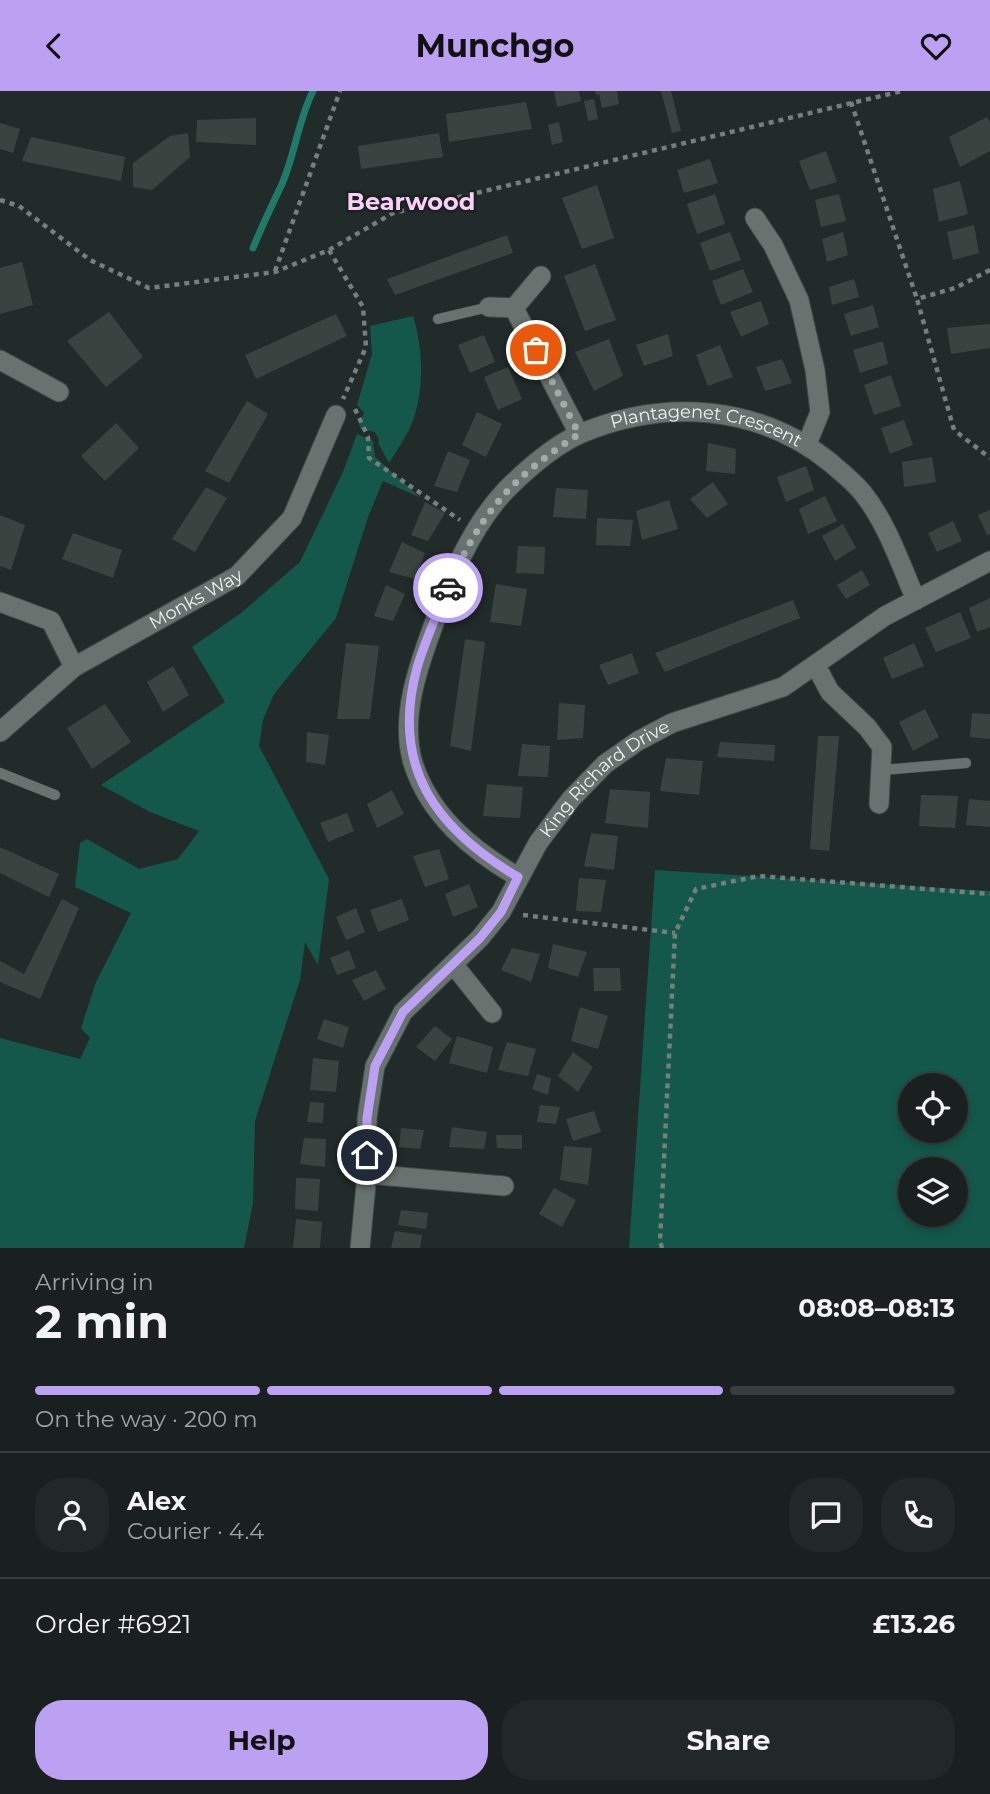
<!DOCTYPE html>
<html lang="en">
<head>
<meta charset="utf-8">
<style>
  :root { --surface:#19201f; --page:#222828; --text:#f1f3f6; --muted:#9fa3a4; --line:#373e3d; --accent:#bca0f2 }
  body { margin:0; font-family:Montserrat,sans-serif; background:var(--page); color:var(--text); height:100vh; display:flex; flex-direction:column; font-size:26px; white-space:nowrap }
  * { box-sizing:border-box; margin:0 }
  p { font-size:23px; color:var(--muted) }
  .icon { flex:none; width:38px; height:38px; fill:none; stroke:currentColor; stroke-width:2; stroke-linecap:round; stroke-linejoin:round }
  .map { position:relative; height:1157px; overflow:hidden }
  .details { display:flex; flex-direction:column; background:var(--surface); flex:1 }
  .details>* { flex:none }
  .fabs { position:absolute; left:898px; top:982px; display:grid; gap:14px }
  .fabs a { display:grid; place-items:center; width:70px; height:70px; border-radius:50%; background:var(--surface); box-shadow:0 4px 10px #0003,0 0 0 2px var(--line); font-size:35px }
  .pin { position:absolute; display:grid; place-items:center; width:60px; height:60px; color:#fff; margin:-30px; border:4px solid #fff; border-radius:50%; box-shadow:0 2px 7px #0007 }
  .courier { position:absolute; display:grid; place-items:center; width:70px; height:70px; margin:-35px; border:5px solid #bca0f2; border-radius:50%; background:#fff; color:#222; box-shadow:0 2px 9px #0007 }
  .headline em { font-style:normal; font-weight:700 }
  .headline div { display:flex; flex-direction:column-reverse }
  .headline { display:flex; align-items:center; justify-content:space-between; height:119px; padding:0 35px }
  h1 { font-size:46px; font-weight:700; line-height:52px }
  .bar { display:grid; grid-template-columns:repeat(4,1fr); gap:10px 7px; align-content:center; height:84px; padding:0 35px }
  .bar i { height:9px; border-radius:5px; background:var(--line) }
  .bar .current { background:var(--accent) }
  .bar p { grid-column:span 4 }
  .line { display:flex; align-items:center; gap:18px; padding:0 35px; border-top:2px solid var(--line) }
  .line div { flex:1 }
  .round { display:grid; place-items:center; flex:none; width:74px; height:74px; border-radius:28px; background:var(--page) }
  .action { display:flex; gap:14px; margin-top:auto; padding:14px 35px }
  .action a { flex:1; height:80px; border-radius:28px; background:var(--accent); color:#111; font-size:28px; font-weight:700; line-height:80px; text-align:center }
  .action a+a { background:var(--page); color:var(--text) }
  header { display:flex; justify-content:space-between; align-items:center; height:91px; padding:0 35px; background:var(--accent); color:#111; font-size:32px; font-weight:700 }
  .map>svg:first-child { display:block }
  .green { fill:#13584b; fill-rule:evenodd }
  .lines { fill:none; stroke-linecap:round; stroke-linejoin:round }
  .stream { stroke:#207a69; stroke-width:7 }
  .building { fill:#394441 }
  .service-casing { stroke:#404946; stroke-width:11 }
  .minor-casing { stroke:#404946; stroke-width:21 }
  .path { stroke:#767f7d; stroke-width:4.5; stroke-dasharray:5 5; stroke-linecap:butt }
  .service { stroke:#687370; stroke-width:10 }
  .minor { stroke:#687370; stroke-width:19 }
  .done { stroke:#a4acaa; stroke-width:7; stroke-dasharray:0 12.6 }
  .route { stroke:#bca0f2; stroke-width:9 }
  .labels { text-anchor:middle; stroke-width:5; stroke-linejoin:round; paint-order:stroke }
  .street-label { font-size:18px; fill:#eaf1ef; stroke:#18221f }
  .district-label { font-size:24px; font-weight:bold; fill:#fdcefc; stroke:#18221f }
</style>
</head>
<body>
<header><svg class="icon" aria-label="back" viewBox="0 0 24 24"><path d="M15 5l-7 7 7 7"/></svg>Munchgo<svg class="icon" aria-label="heart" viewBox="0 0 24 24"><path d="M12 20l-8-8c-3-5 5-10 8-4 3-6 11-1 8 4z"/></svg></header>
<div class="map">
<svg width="990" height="1157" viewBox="0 0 990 1157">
  <rect width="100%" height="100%" fill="#212b29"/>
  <!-- green -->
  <g class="green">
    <path d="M413,225C424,260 425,306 409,339C403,350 396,361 389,372L378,352L379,349L375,341L361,338L359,334L364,322L357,314L372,263L370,235Z"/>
    <path d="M357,343L373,350L375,366L421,407L383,390L368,426L336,527L274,603L263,629L259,655L329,788L318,874L305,851L300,889L255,1030L253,1112L244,1157H0V947L80,968L90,947L81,937L96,891L131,822L75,796L80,752L87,748L139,778L178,768L199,740L150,721L101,694L225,611L192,556L241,522L300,471L343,381Z"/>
    <path d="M655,779L990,800V1157H629ZM910,994H956V1040H910ZM910,1078H956V1124H910Z"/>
  </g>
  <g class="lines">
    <!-- stream -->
    <path class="stream" d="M253,157C262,135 272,114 282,93C295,63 298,30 313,0"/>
  </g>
  <!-- building -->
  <g class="building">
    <path d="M554,0H579L581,10L557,16Z"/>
    <path d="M595,0H617L619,13L602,17L599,3L596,4Z"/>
    <path d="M661,0H671L681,40L672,42Z"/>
    <path d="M594,8L598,28L588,30L584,10Z"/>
    <path d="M526,11L532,38L449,51L446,23Z"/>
    <path d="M987,26L990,32V60L960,76L949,46Z"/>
    <path d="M256,27V54L196,51L197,29Z"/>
    <path d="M559,31L563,51L552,54L548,34Z"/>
    <path d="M0,32L20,38L13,62L0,58Z"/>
    <path d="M188,42L190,66L152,99L133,96V72L170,45Z"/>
    <path d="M439,42L443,66L361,78L358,55Z"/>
    <path d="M31,46L125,66L121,90L22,70Z"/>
    <path d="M826,60L837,91L810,99L799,70Z"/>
    <path d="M710,68L718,92L684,102L677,79Z"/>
    <path d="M960,90L968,123L939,131L933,98Z"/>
    <path d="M597,94L614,147L582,158L562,107Z"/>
    <path d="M715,103L725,133L697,143L687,113Z"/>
    <path d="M839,103L846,130L821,136L815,109Z"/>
    <path d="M974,134L979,162L953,169L947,141Z"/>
    <path d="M730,141L741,169L710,180L700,152Z"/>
    <path d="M843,141L848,164L827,171L822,148Z"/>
    <path d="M507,144L513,162L395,204L387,188Z"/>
    <path d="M22,171L33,214L0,223V177Z"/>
    <path d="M595,173L616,229L585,240L564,185Z"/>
    <path d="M743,178L753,201L721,214L712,190Z"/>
    <path d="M854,188L859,206L832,214L829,196Z"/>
    <path d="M761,210L769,233L741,246L730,221Z"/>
    <path d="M873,214L879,236L851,245L844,223Z"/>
    <path d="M109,221L143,266L106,296L67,250Z"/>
    <path d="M336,223L347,245L256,288L245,264Z"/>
    <path d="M990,233V257L951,263L947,237Z"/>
    <path d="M668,243L673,265L644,275L636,254Z"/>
    <path d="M484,244L495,271L470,282L458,254Z"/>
    <path d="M609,248L623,285L594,300L575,261Z"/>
    <path d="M883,250L888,273L860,282L853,259Z"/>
    <path d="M720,254L733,286L708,295L696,264Z"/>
    <path d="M782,268L792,292L765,300L756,276Z"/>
    <path d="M508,276L522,308L498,319L484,286Z"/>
    <path d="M891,284L901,315L874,324L864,294Z"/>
    <path d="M247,310L268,323L229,392L205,380Z"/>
    <path d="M477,321L502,333L486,366L462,354Z"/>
    <path d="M904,329L913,354L890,363L881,337Z"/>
    <path d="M116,332L139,357L105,390L81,365Z"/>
    <path d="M708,352L736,358L735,383L706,380Z"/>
    <path d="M448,360L470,369L457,401L434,395Z"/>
    <path d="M932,366L936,391L904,396L902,371Z"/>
    <path d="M806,375L814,399L786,411L777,386Z"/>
    <path d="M713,391L728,413L707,427L690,408Z"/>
    <path d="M206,396L227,407L195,461L172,448Z"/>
    <path d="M556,397L588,399L586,428L553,426Z"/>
    <path d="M825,405L837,430L808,443L799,418Z"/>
    <path d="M669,409L678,438L642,449L636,420Z"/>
    <path d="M425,411L445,422L428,450L411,444Z"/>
    <path d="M990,419V443L987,444L978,424Z"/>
    <path d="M0,424L25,434L11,479L0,475Z"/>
    <path d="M597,427L633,429L630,455L596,454Z"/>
    <path d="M953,430L962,450L937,461L928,442Z"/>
    <path d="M843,433L856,457L835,470L822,445Z"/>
    <path d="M73,442L122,459L113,487L62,468Z"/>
    <path d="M402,451L425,462L415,488L389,481Z"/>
    <path d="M518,455L545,456L544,483L516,482Z"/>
    <path d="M862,479L870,494L846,508L837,494Z"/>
    <path d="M496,493L527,498L521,535L490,531Z"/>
    <path d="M386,494L405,503L393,530L374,525Z"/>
    <path d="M990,507V536L977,541L969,517Z"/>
    <path d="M793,509L800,527L665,581L655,562Z"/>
    <path d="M960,521L971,547L936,561L925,537Z"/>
    <path d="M465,548L485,551L471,660L450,655Z"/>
    <path d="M346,552L379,555L370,628H337Z"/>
    <path d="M914,552L924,575L892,588L883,567Z"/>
    <path d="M632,562L639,582L608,594L599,574Z"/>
    <path d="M173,575L189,604L163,621L147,591Z"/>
    <path d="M559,612L585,614L583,647L557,649Z"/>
    <path d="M105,613L131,651L92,678L67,637Z"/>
    <path d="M925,618L939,646L913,660L899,631Z"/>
    <path d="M972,622L990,623V648L970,646Z"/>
    <path d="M307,641L329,644L325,674L306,671Z"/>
    <path d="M818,645H839L829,760L810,758Z"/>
    <path d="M720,651L775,654L774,670L717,666Z"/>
    <path d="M522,653L550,655L548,686L518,685Z"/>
    <path d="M666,667L703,670L699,704L660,700Z"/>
    <path d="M487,693L523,696L520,727L483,725Z"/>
    <path d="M610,698L650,701L648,737L605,732Z"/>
    <path d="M392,699L404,723L377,737L367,713Z"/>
    <path d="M921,704L958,705L955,737L919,735Z"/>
    <path d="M969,708L990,710V736L966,734Z"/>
    <path d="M347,722L354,740L328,751L320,732Z"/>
    <path d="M591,742L618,745L614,779L584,775Z"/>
    <path d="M0,756L59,783L49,806L0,782Z"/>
    <path d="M439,758L449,788L425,796L413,765Z"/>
    <path d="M579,787L606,789L601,821L576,820Z"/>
    <path d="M469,793L478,816L453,826L445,803Z"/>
    <path d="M62,808L79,817L40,908L0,891V870L24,883Z"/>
    <path d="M402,808L409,829L378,841L370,819Z"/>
    <path d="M356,817L365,841L346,849L336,826Z"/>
    <path d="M553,853L587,861L578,886L548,877Z"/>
    <path d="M512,857L540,863L531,891L501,879Z"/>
    <path d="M349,859L356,877L337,884L330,867Z"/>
    <path d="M593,877H620L621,900H594Z"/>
    <path d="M376,879L386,898L364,910L352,889Z"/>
    <path d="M580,916L608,925L598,958L571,950Z"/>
    <path d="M324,928L349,936L343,957L317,948Z"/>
    <path d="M435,935L452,948L435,970L416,956Z"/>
    <path d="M457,945L493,956L487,982L449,972Z"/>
    <path d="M507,951L536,958L528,985L498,979Z"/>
    <path d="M573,961L593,976L578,1001L558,985Z"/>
    <path d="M313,967L339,970L336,1001L310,999Z"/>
    <path d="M537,983L551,987L548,1004L532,998Z"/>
    <path d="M310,1011L324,1012L323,1032L307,1031Z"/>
    <path d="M540,1014L560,1016L556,1033L537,1031Z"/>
    <path d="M594,1020L601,1041L573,1050L566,1028Z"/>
    <path d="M452,1036L487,1041L484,1058L449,1056Z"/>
    <path d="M401,1037L424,1039L420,1058L399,1056Z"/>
    <path d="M496,1044H522V1058L497,1057Z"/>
    <path d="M304,1047L326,1048L325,1076L300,1073Z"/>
    <path d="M564,1055L592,1057L588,1094L560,1089Z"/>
    <path d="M296,1087L320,1088L318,1120L295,1118Z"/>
    <path d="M554,1097L576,1109L562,1136L539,1123Z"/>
    <path d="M401,1119L428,1122L426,1138L398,1134Z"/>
    <path d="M296,1128L322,1131L320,1157H293Z"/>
    <path d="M395,1140L422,1144L420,1157H391Z"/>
  </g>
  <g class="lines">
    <!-- service casing -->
    <g class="service-casing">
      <g id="service">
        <path d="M438,228L489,216"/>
        <path d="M882,679L966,672"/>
        <path d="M0,682L55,704"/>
      </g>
    </g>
    <!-- minor casing -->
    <g class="minor-casing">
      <g id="minor">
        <path d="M755,127L773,154L799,209L815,279L820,321L807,353"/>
        <path d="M541,185L514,217L579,343"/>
        <path d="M489,216L514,217"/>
        <path d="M0,269L59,301"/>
        <path d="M0,511L51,530L74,576"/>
        <path d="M816,575L830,601L867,636L882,656L879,713"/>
        <path id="s1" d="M0,641L74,576L237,485L292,427L336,324"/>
        <path id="s2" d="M518,786C472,759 430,725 413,672C400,628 417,579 432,538C449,490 470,437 506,399C527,378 554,354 582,342C666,307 759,314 831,372C841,381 853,390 862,401C887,432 900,472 916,509"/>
        <path d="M453,873L492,922"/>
        <path d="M367,1083L504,1095"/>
        <path id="s3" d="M360,1157L367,1083V1027L375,975L403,921L480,847L501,821L538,752L571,708L605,673L638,650L672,632L783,596L885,525L990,470"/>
      </g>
    </g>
    <!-- path -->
    <g class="path">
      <path d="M851,11L917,208"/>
      <path d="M0,109L19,115L90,169L149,197L275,181L329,159L393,122L902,0"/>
      <path d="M329,159L363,216L366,256L343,308"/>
      <path d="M990,179L955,197L917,208L954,339L990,367"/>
      <path d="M275,180L340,0"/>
      <path d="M355,318L368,346L369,367L460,429"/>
      <path d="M523,824L675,842"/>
      <path d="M662,1157L660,1150L675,842L696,798L759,785L990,803"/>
    </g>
    <!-- service -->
    <use href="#service" class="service"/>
    <!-- minor -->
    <use href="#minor" class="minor"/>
  </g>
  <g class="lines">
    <!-- done -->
    <path class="done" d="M448,497C481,421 510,388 579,343L536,259"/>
    <!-- route -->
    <path class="route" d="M367,1064V1027L375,975L403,921L480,847L501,821L518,786C436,738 390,676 417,577C425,550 437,523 448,497"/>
  </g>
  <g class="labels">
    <!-- street labels -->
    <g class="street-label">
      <text dy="6" stroke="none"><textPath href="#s2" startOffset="679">Plantagenet Crescent</textPath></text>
      <text dy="6" stroke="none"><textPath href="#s1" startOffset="238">Monks Way</textPath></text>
      <text dy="6" stroke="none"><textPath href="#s3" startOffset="556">King Richard Drive</textPath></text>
    </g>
    <!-- district labels -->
    <g class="district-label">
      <text x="411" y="119">Bearwood</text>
    </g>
  </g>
</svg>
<div class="fabs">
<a><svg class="icon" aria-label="locate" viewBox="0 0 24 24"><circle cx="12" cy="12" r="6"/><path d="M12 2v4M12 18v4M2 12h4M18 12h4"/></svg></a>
<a><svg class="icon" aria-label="layers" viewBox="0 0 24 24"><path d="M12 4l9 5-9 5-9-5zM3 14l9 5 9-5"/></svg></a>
</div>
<div class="pin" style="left:536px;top:259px;background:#ea580c"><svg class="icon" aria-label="bag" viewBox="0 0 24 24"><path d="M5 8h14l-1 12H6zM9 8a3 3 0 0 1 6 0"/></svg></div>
<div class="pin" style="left:367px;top:1064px;background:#1f2937"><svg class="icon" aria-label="home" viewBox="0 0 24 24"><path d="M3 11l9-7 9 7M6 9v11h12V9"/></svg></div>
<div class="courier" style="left:448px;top:497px"><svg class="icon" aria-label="car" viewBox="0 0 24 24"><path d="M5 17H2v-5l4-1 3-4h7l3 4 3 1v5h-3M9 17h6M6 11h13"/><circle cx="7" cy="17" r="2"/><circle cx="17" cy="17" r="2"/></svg></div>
</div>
<section class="details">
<div class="headline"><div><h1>2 min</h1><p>Arriving in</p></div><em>08:08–08:13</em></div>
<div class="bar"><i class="current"></i><i class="current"></i><i class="current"></i><i></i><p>On the way · 200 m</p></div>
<div class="line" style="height:126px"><a class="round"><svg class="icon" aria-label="person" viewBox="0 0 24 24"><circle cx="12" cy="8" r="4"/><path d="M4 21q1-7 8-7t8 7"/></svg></a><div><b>Alex</b><p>Courier · 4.4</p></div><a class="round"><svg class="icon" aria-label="chat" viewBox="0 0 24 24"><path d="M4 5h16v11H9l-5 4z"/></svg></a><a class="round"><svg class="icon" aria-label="phone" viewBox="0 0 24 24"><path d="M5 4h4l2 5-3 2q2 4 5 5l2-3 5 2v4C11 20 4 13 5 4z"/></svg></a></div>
<div class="line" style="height:91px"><div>Order #6921</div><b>£13.26</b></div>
<div class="action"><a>Help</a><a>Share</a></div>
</section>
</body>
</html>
